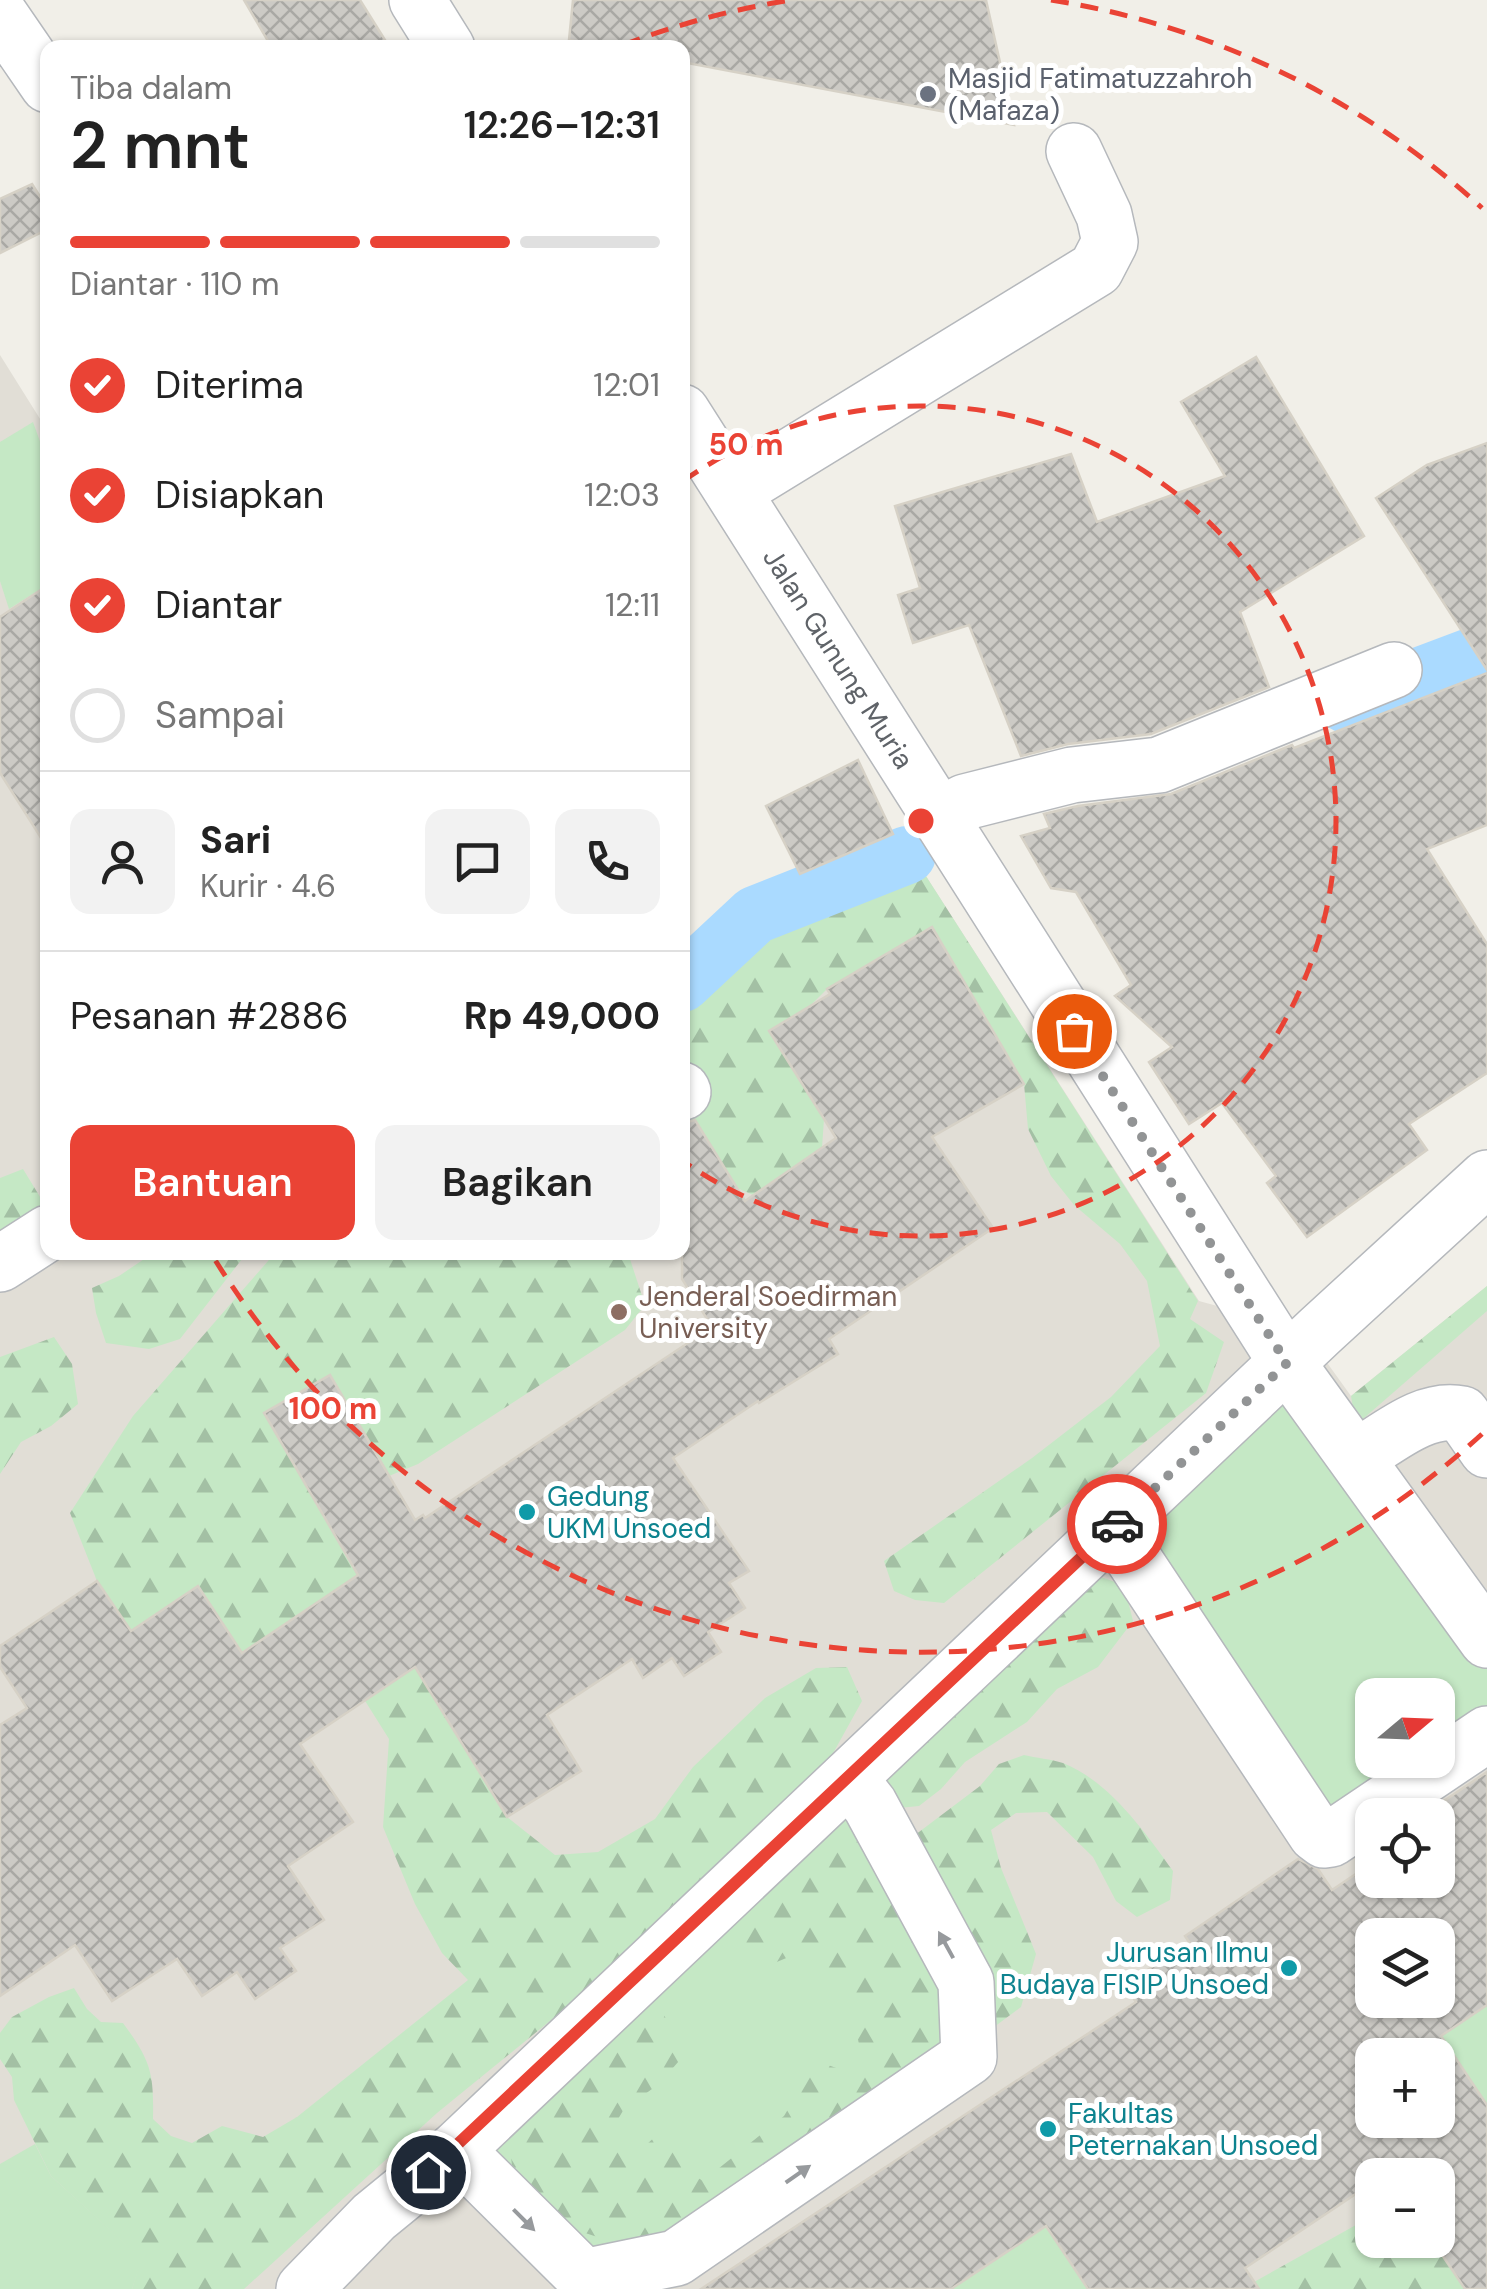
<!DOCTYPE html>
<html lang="id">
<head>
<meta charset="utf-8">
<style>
  :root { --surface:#fff; --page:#f2f2f2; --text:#222; --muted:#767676; --line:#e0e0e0; --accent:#ea4335 }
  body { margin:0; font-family:"DM Sans",sans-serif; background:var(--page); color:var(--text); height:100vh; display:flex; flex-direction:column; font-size:38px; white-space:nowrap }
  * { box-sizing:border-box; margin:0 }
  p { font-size:32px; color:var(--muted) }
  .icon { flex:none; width:55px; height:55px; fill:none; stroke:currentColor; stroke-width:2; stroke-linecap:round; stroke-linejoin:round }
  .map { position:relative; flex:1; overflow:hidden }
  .panel { position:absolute; left:40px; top:40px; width:650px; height:1220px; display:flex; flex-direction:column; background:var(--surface); border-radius:20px; box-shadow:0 2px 8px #0004 }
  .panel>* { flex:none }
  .needle { width:65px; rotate:71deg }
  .buttons { position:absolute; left:1355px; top:1678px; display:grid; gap:20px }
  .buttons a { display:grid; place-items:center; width:100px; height:100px; border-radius:20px; background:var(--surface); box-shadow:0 2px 8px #0004; font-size:50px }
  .pin { position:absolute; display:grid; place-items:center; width:85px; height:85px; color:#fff; margin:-42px; border:5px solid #fff; border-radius:50%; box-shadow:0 2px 10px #0007 }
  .courier { position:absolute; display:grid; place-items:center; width:100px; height:100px; margin:-50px; border:8px solid #ea4335; border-radius:50%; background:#fff; color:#222; box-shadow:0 2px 12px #0007 }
  .head em { font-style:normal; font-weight:600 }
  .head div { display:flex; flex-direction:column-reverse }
  .head { display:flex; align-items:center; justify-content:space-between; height:170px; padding:0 30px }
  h1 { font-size:65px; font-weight:600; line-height:75px }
  .bar { display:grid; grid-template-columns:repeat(4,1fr); gap:15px 10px; align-content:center; height:120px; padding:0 30px }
  .bar i { height:12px; border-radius:8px; background:var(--line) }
  .bar .current { background:var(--accent) }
  .bar p { grid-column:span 4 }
  .line { display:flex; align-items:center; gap:25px; padding:0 30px; border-top:2px solid var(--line) }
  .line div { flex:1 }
  .round { display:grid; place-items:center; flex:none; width:105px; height:105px; border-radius:20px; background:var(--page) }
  ol { padding:0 30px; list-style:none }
  li { display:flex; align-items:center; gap:30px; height:110px }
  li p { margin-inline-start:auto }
  li .icon { padding:10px; border-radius:50%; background:var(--accent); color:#fff; stroke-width:4 }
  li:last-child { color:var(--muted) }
  li i { width:55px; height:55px; border:5px solid var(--line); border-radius:50% }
  .cta { display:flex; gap:20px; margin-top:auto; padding:20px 30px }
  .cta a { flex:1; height:115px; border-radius:20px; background:var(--accent); color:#fff; font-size:40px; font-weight:600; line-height:115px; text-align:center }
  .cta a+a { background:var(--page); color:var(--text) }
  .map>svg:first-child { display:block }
  .education { fill:#e1ded6; fill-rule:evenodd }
  .grass { fill:#c5e8c5; fill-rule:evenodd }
  .forest { fill:url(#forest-firs) }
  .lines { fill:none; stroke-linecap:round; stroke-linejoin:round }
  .canal { stroke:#aadaff; stroke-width:58 }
  .building { fill:url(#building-cross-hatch); stroke:#d6d1c6; stroke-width:2.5; fill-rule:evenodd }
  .minor-casing { stroke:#b5b8bc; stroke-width:58 }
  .minor { stroke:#fff; stroke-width:55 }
  .oneway { fill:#979a9d }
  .done { stroke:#929495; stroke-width:10; stroke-dasharray:0 18 }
  .route { stroke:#ea4335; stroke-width:12 }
  .ring { fill:none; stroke:#ea4335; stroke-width:5; stroke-dasharray:18 12 }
  .worship-dot { fill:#6b7280; stroke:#fff; stroke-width:4 }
  .education-dot { fill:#8d6e63; stroke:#fff; stroke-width:4 }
  .culture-dot { fill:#0f9aa8; stroke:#fff; stroke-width:4 }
  .labels { text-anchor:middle; stroke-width:10; stroke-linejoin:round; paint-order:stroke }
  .worship-label { font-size:28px; fill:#5b616d; stroke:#fff; text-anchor:start }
  .street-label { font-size:28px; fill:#5f6368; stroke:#fff }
  .education-label { font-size:28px; fill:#785e54; stroke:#fff; text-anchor:start }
  .culture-label { font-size:28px; fill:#0d838f; stroke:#fff; text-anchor:start }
  .centre { fill:#ea4335; stroke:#fff; stroke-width:5 }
  .ring-label { font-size:30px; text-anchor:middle; font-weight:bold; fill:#ea4335; stroke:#fff; stroke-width:10; stroke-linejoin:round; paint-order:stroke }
</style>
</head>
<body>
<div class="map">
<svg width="1487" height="2289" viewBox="0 0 1487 2289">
  <defs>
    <pattern id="forest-firs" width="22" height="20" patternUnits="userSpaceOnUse" patternTransform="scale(2.5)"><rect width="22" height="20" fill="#c5e8c5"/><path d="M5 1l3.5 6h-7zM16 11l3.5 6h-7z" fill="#a3c0a4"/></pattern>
    <pattern id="building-cross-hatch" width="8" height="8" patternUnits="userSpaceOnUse" patternTransform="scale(2.5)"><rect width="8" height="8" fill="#cccac5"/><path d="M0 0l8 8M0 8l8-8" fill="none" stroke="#a9a8a4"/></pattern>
  </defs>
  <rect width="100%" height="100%" fill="#f1efe8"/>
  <!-- education -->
  <path class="education" d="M0,355L47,430L48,1252H682L683,1015L732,963L796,921L924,873L1199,1301L1279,1323L1315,1346L1351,1396L1487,1286V2289H0ZM1372,1695H1438V1760H1372ZM1372,1815H1438V1880H1372ZM1372,1935H1438V2000H1372ZM1372,2055H1438V2120H1372ZM1372,2175H1438V2240H1372Z"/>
  <!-- grass -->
  <g class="grass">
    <path d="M33,422L47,461V585L9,609L0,581V442Z"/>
    <path d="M1287,1363L1487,1651V1731L1327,1836L1113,1528ZM1372,1695H1438V1760H1372Z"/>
    <path d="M849,1778L966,1982L676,2258L584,2277L456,2150Z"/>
    <path d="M1487,2005V2106L1441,2036Z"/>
    <path d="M35,2144L51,2176L142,2259L132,2289H0V2164Z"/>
    <path d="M1046,2226L1088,2289H951Z"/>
  </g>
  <!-- forest -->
  <g class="forest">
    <path d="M924,873L1198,1301L1190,1319L1224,1342L1206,1393L944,1603L915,1600L894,1591L884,1561L1032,1458L1111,1397L1160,1346L1147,1281L1120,1244L1074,1205L1051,1176L1028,1129L1024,1084L932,927L827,989L809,1007L770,1031L824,1119L822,1148L753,1195L737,1188L683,1128V1015L732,963L796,921Z"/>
    <path d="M23,1169L45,1205L47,1215L0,1264V1178Z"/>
    <path d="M153,1253H242V1259L180,1339L149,1349L106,1343L96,1313L92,1288L119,1276Z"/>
    <path d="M275,1253H628L645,1305L625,1330L418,1464L389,1476L330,1375L264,1413L349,1561L507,1817L555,1855L598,1852L655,1819L693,1767L765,1698L816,1668L847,1667L862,1701L816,1784L577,1999L437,2113L244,2289H132L141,2259L51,2176L14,2100L12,2077L0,2059V2033L12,2017L49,1997L74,1988L87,2009L101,2022L123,2023C151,2061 154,2073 153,2119L171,2136L192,2143L222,2126L263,2137L297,2117L468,1980L442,1953L415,1904L383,1827L389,1739L308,1610L242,1653L197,1586L131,1631L97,1581L70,1513L133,1416Z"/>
    <path d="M1487,1286V1311L1356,1425L1351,1396Z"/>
    <path d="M54,1337L72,1364L78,1404L51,1426L21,1442L0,1474V1357Z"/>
    <path d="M1092,1574L1124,1585L1133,1621L1098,1667L1057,1689L1027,1722L965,1762L941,1789L919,1806L899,1808L885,1790L891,1764Z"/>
    <path d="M1024,1755C1036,1758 1051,1759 1063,1763C1110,1782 1144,1831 1173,1871L1170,1900L1137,1917L1116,1901L1093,1857L1047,1812L1016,1813L991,1830L1001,1868L1036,1954L1021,2007L990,2030L695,2220L619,2244L579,2231L541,2206L512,2166L509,2135L606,2043L641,2017L664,2015L685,2054L659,2084L624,2109L608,2136L635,2155L658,2134L679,2140L681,2167L703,2181L784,2116L817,2061L850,2073L861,2054L853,2015L813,1961L796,1954L767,1966L737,1948L729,1917L838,1822L857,1831L915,1835L980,1786L999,1764Z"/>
    <path d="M1372,2216V2240H1432L1465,2289H1259L1254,2282Z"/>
  </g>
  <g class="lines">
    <!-- canal -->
    <g class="canal">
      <path d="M1346,704L1487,651"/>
      <path d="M682,983L755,915L907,855"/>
    </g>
  </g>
  <!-- building -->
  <g class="building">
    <path d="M244,0H360L390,48H272Z"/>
    <path d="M573,0H986L1014,125L682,62V48H608L569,40Z"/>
    <path d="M32,184L48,209V229L0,253V199Z"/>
    <path d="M1256,357L1364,536L1240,612L1269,687L1151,734L1068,744L1021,756L969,625L913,643L898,595L920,588L895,506L1071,454L1097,522L1225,476L1181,402Z"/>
    <path d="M1487,443V670L1376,498L1427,465Z"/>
    <path d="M48,585V849L0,773V617Z"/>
    <path d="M1487,673V825L1427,849L1487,944V1073L1409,1124L1427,1150L1307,1237L1267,1183L1276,1176L1222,1103L1189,1124L1149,1062L1172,1047L1115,996L1131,985L1076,892L1051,888L1021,836L1050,828L1044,814L1078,806L1171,794L1292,745L1294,748Z"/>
    <path d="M858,760L893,834L800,874L766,806Z"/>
    <path d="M932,927L1024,1084L932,1137L993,1228L829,1339L838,1354L759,1403L758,1401L673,1458L749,1571L729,1583L745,1608L708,1632L721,1652L684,1676L672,1658L643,1678L632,1659L547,1715L581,1771L507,1817L415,1667L300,1744L353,1822L288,1866L324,1920L280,1948L296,1971L255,1999L237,1972L202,1996L177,1959L112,2001L75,1945L0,1996V1725L27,1708L0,1667V1646L97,1581L131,1631L198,1586L242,1653L358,1575L264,1413L330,1375L415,1520L423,1515L425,1518L712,1327L682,1279V1123L695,1120L745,1201L836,1138L769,1031L830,994L827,989Z"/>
    <path d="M1487,1772V2005L1441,2036L1487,2105V2289H1465L1432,2240H1438V2175L1387,2173L1372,2175V2183L1245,2268L1259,2289H1088L1046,2226L951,2289H701L1136,2002L1125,1985L1189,1942L1185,1936L1298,1859L1318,1869L1332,1890L1372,1863V1880H1438V1815H1423ZM1372,1935H1438V2000H1372ZM1372,2055H1438V2120H1372Z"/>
  </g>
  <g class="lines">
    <!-- minor casing -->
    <g class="minor-casing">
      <g id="minor">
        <path d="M417,0L447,48"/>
        <path d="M0,15L48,85"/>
        <path id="s1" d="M682,412L1287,1363L1487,1640"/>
        <path d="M734,491L1096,269L1110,242L1104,215L1074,151"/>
        <path d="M938,816L965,802L1072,775L1159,765L1394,670"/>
        <path d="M682,1090L683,1092"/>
        <path d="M0,1264L48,1233"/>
        <path d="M1357,1457C1389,1438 1424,1406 1462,1414L1487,1450"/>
        <path d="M1113,1528L1316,1834L1324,1840L1331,1839L1487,1734"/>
        <path d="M456,2150L584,2277L676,2258L969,2057L966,1982L870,1805L849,1778"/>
        <path d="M304,2289L374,2217L456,2150L1320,1331L1487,1178"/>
      </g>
    </g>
    <!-- minor -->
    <use href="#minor" class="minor"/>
  </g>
  <!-- one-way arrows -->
  <defs><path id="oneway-solid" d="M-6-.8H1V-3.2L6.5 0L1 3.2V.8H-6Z" transform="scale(2.5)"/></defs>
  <g class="oneway">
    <use href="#oneway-solid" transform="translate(946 1945) rotate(-119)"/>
    <use href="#oneway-solid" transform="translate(798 2174) rotate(-35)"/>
    <use href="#oneway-solid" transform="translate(524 2220) rotate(45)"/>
  </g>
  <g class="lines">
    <!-- done -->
    <path class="done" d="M1074,1031L1287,1363L1117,1524"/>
    <!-- route -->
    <path class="route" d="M428,2172L1117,1524"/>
  </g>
  <!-- distance rings -->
  <g class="ring">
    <path d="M683 481A415 415 0 1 1 683 1161"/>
    <path d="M1482 1434A831 831 0 0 1 212 1255M623 45A831 831 0 0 1 791 0M1051 0A831 831 0 0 1 1482 208"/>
  </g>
  <!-- markers -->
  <circle class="worship-dot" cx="928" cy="94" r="10"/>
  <circle class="education-dot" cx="619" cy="1312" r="10"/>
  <g class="culture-dot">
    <circle cx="527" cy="1512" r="10"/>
    <circle cx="1289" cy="1968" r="10"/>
    <circle cx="1048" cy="2129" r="10"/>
  </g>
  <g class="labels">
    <!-- worship labels -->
    <g class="worship-label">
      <text x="948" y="88">Masjid Fatimatuzzahroh<tspan x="948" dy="32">(Mafaza)</tspan></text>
    </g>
    <!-- street labels -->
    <g class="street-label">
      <text dy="10" stroke="none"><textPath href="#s1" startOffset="292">Jalan Gunung Muria</textPath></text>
    </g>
    <!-- education labels -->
    <g class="education-label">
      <text x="639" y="1306">Jenderal Soedirman<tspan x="639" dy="32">University</tspan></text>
    </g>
    <!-- culture labels -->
    <g class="culture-label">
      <text x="547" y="1506">Gedung<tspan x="547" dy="32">UKM Unsoed</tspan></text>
      <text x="1269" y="1962" text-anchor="end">Jurusan Ilmu<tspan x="1269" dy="32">Budaya FISIP Unsoed</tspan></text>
      <text x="1068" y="2123">Fakultas<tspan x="1068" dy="32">Peternakan Unsoed</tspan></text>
    </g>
  </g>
  <circle cx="921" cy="821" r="15" class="centre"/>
  <g class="ring-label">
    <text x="746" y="455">50 m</text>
    <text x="333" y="1419">100 m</text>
  </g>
</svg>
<div class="buttons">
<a><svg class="needle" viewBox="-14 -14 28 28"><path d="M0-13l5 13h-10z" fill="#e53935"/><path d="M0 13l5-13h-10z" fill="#767676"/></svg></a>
<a><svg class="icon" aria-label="locate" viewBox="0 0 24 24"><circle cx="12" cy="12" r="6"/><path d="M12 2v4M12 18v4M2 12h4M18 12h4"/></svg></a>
<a><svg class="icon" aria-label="layers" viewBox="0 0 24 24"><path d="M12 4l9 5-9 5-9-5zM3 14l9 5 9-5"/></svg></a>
<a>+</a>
<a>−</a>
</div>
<div class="pin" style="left:1074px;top:1031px;background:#ea580c"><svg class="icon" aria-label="bag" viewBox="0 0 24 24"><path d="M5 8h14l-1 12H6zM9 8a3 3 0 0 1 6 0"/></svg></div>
<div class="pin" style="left:428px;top:2172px;background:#1f2937"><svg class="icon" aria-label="home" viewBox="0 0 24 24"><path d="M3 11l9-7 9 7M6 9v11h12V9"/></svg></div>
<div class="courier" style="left:1117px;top:1524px"><svg class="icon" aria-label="car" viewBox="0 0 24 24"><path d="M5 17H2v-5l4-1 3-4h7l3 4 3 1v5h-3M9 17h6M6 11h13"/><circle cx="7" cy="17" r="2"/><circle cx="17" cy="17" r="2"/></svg></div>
<section class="panel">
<div class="head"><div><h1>2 mnt</h1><p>Tiba dalam</p></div><em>12:26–12:31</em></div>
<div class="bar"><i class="current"></i><i class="current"></i><i class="current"></i><i></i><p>Diantar · 110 m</p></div>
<ol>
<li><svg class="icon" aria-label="check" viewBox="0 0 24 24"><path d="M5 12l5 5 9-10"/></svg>Diterima<p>12:01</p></li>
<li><svg class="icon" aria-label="check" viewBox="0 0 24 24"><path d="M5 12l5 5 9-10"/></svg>Disiapkan<p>12:03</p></li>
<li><svg class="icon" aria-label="check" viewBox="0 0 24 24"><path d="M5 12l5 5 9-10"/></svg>Diantar<p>12:11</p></li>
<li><i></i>Sampai</li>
</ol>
<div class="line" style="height:180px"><a class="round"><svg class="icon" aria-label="person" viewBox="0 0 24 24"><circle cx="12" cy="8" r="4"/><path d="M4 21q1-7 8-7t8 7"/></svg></a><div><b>Sari</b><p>Kurir · 4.6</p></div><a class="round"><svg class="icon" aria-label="chat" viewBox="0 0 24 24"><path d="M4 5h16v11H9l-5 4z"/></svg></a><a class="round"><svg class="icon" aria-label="phone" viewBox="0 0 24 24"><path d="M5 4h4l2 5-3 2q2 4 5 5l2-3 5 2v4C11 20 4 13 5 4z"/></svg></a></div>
<div class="line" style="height:130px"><div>Pesanan #2886</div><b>Rp 49,000</b></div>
<div class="cta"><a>Bantuan</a><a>Bagikan</a></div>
</section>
</div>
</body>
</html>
